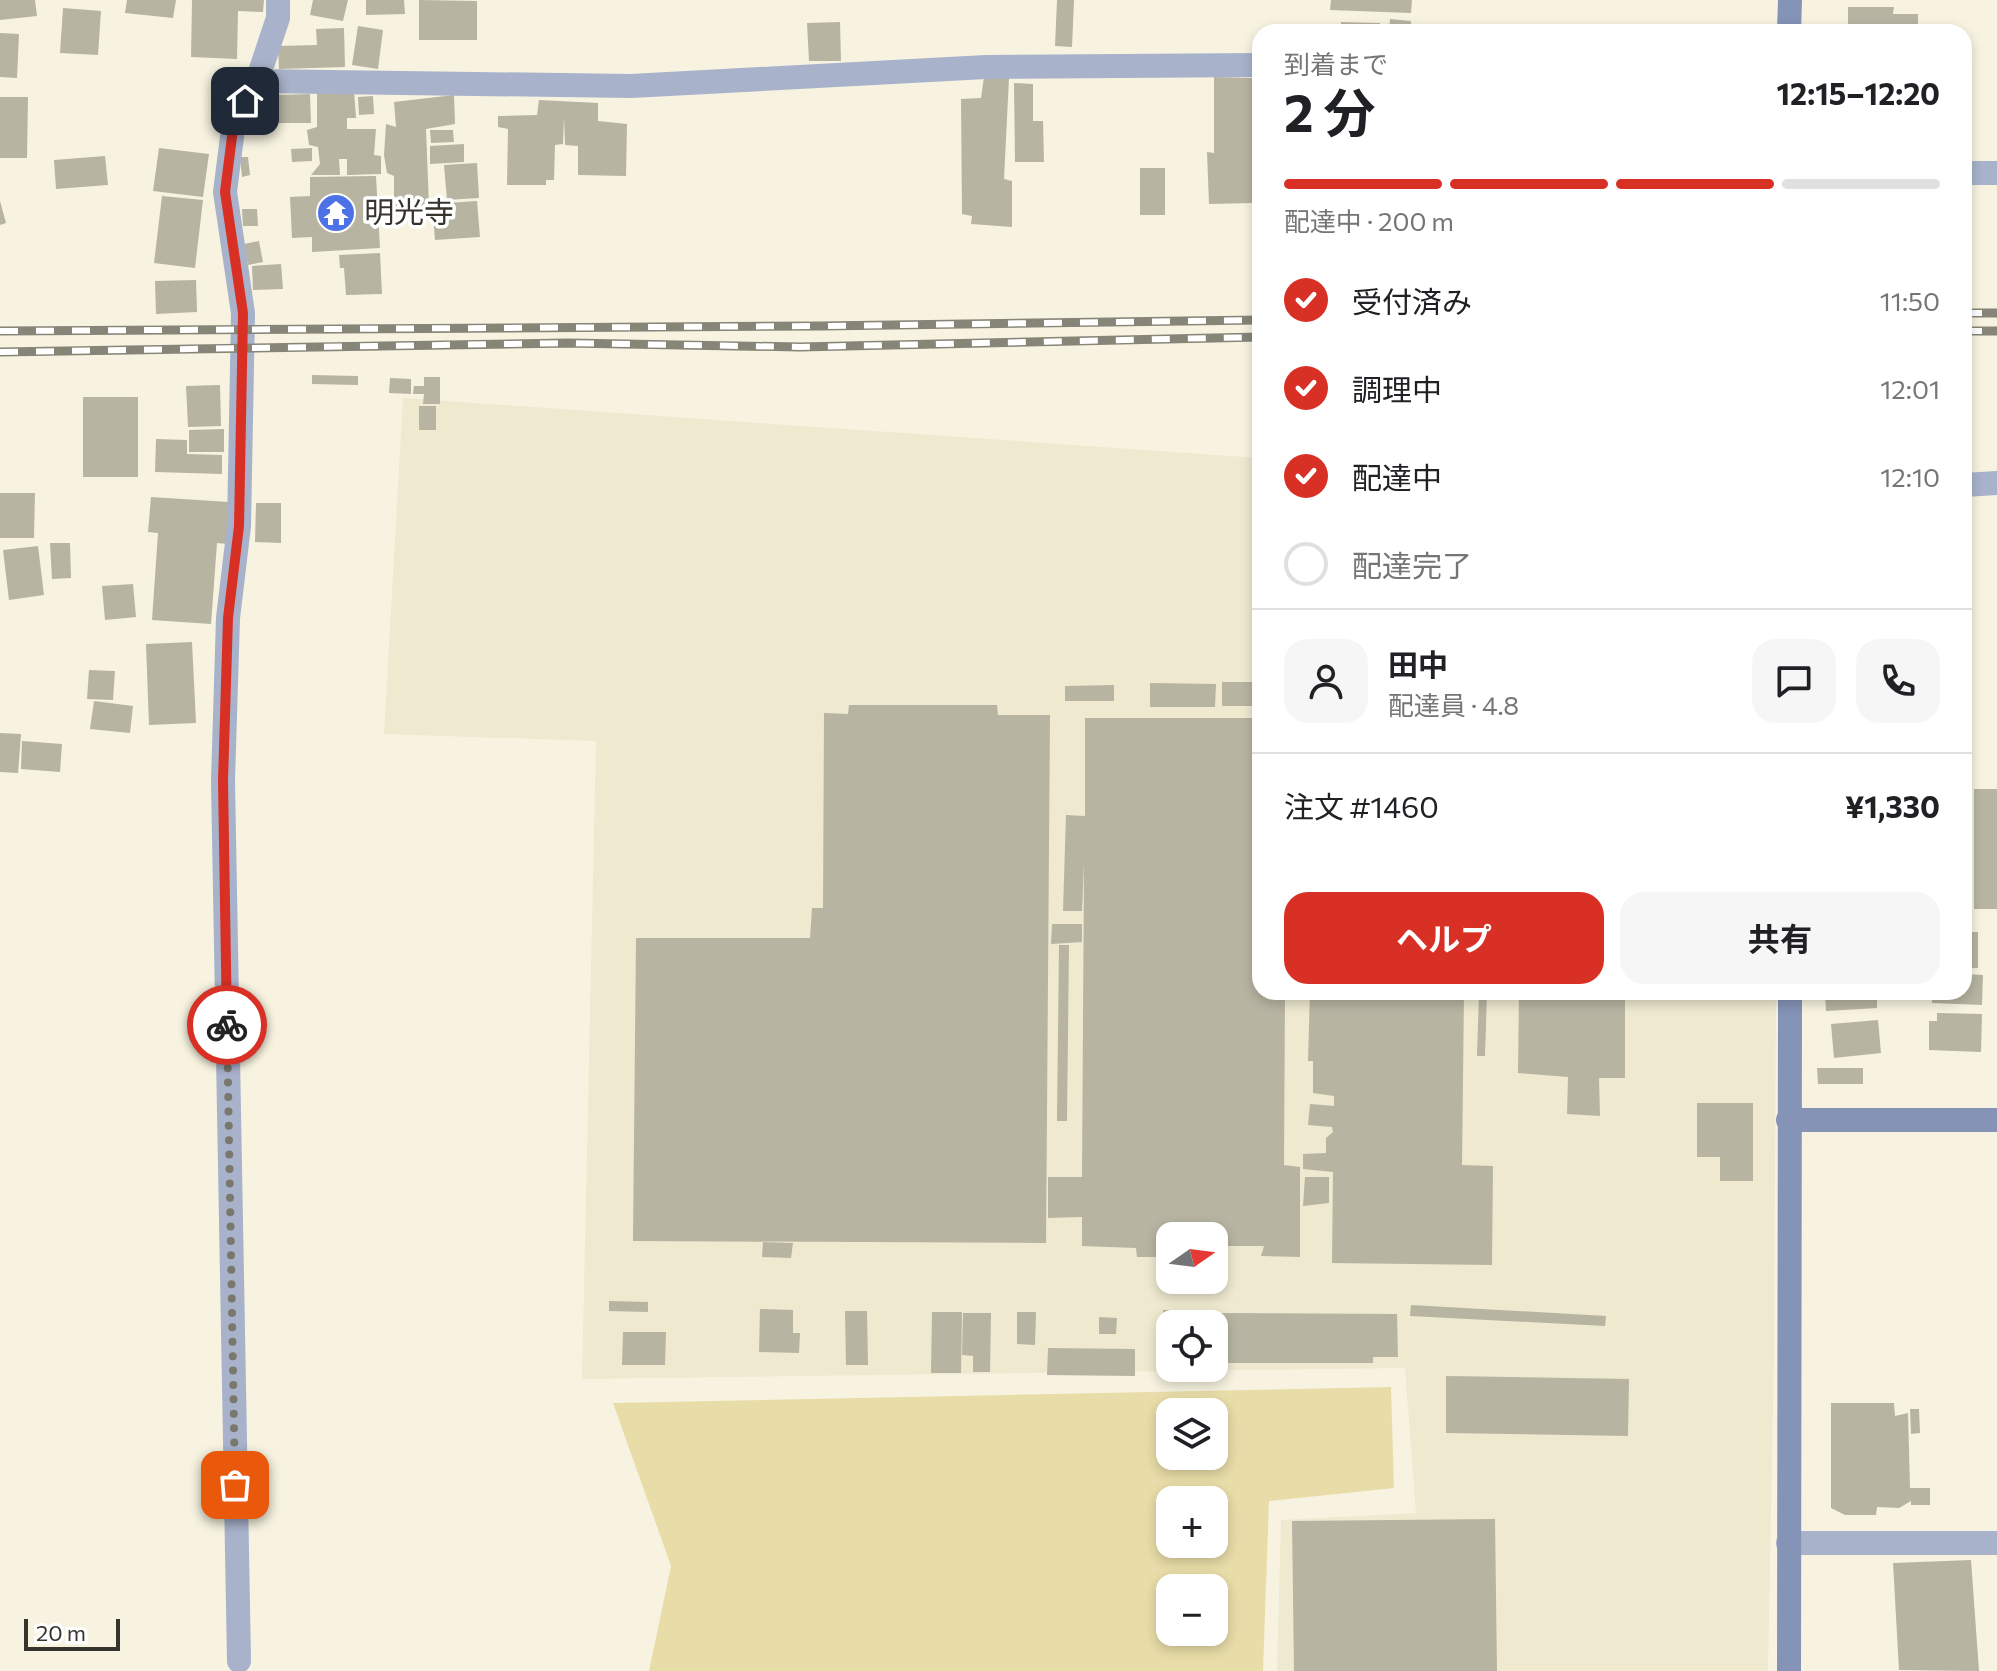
<!DOCTYPE html>
<html lang="ja">
<head>
<meta charset="utf-8">
<style>
  :root { --surface:#fff; --page:#f6f6f6; --text:#202124; --muted:#757577; --line:#e0e0e0; --accent:#d93025 }
  body { margin:0; font-family:Commissioner,"Noto Sans JP",sans-serif; background:var(--page); color:var(--text); height:100vh; display:flex; flex-direction:column; font-size:30px; white-space:nowrap }
  * { box-sizing:border-box; margin:0 }
  p { font-size:26px; color:var(--muted) }
  .icon { flex:none; width:44px; height:44px; fill:none; stroke:currentColor; stroke-width:2; stroke-linecap:round; stroke-linejoin:round }
  .map { position:relative; flex:1; overflow:hidden }
  .panel { position:absolute; left:1252px; top:24px; width:720px; height:976px; display:flex; flex-direction:column; background:var(--surface); border-radius:24px; box-shadow:0 4px 12px #0003 }
  .panel>* { flex:none }
  .needle { width:52px; rotate:76deg }
  .buttons { position:absolute; left:1156px; top:1222px; display:grid; gap:16px }
  .buttons a { display:grid; place-items:center; width:72px; height:72px; border-radius:16px; background:var(--surface); box-shadow:0 4px 12px #0003; font-size:40px }
  .scale { position:absolute; left:24px; bottom:20px; width:96px; box-sizing:border-box; padding-left:8px; border:4px solid #36342d; border-top:0; font-size:22px; line-height:28px; white-space:nowrap; color:#36342d; -webkit-text-stroke:6px #fff; paint-order:stroke }
  .pin { position:absolute; display:grid; place-items:center; width:68px; height:68px; color:#fff; margin:-34px; border-radius:16px; box-shadow:0 4px 12px #0006 }
  .courier { position:absolute; display:grid; place-items:center; width:80px; height:80px; margin:-40px; border:6px solid #d93025; border-radius:50%; background:#fff; color:#222; box-shadow:0 2px 10px #0007 }
  .headline em { font-style:normal; font-weight:700 }
  .headline div { display:flex; flex-direction:column-reverse }
  .headline { display:flex; align-items:center; justify-content:space-between; height:136px; padding:0 32px }
  h1 { font-size:52px; font-weight:700; line-height:60px }
  .bar { display:grid; grid-template-columns:repeat(4,1fr); gap:12px 8px; align-content:center; height:96px; padding:0 32px }
  .bar i { height:10px; border-radius:6px; background:var(--line) }
  .bar .active { background:var(--accent) }
  .bar p { grid-column:span 4 }
  .line { display:flex; align-items:center; gap:20px; padding:0 32px; border-top:2px solid var(--line) }
  .line div { flex:1 }
  .round { display:grid; place-items:center; flex:none; width:84px; height:84px; border-radius:24px; background:var(--page) }
  ol { padding:0 32px; list-style:none }
  li { display:flex; align-items:center; gap:24px; height:88px }
  li p { margin-inline-start:auto }
  li .icon { padding:8px; border-radius:50%; background:var(--accent); color:#fff; stroke-width:4 }
  li:last-child { color:var(--muted) }
  li i { width:44px; height:44px; border:4px solid var(--line); border-radius:50% }
  .primary-button { display:flex; gap:16px; margin-top:auto; padding:16px 32px }
  .primary-button a { flex:1; height:92px; border-radius:24px; background:var(--accent); color:#fff; font-size:32px; font-weight:700; line-height:92px; text-align:center }
  .primary-button a+a { background:var(--page); color:var(--text) }
  .map>svg:first-child { display:block }
  .built { fill:#eee9cf; fill-rule:evenodd }
  .green { fill:#e8dda8; fill-rule:evenodd }
  .building { fill:#b7b4a2 }
  .lines { fill:none; stroke-linecap:round; stroke-linejoin:round }
  .street { stroke:#a8b2cb; stroke-width:24 }
  .secondary { stroke:#8493b6; stroke-width:24 }
  .rail-casing { stroke:#878478; stroke-width:9 }
  .rail { stroke:#fff; stroke-width:6; stroke-dasharray:18; stroke-linecap:butt }
  .done { stroke:#7a776c; stroke-width:8; stroke-dasharray:0 14.4 }
  .route { stroke:#d93025; stroke-width:10 }
  .labels { text-anchor:middle; stroke-width:7; stroke-linejoin:round; paint-order:stroke }
  .poi-label { font-size:30px; fill:#36342d; stroke:#fff; text-anchor:start }
</style>
</head>
<body>
<div class="map">
<svg width="1997" height="1671" viewBox="0 0 1997 1671">
  <rect width="100%" height="100%" fill="#f7f3e0"/>
  <!-- built -->
  <path class="built" d="M403,398L1260,458V992H1776L1774,1355L1768,1671H1277L1281,1520L1416,1513L1405,1368L582,1379L596,741L384,734ZM1170,1236H1214V1280H1170ZM1170,1324H1214V1368H1170Z"/>
  <!-- green -->
  <path class="green" d="M1391,1387L1394,1488L1269,1501L1263,1671H649L671,1566L613,1403ZM1170,1412H1214V1456H1170ZM1170,1500H1214V1544H1170ZM1170,1588H1214V1632H1170Z"/>
  <!-- building -->
  <g class="building">
    <path d="M0,0H35L37,16L0,20Z"/>
    <path d="M127,0H176L173,18L125,13Z"/>
    <path d="M192,0H264L263,12L238,11L237,59L191,57Z"/>
    <path d="M313,0H348L343,21L310,15Z"/>
    <path d="M366,0H404L405,14L366,15Z"/>
    <path d="M419,0L477,1V40H419Z"/>
    <path d="M1057,0H1074L1072,47L1055,46Z"/>
    <path d="M1331,0H1412L1411,13L1330,10Z"/>
    <path d="M1848,7H1894L1893,14H1918V32H1848Z"/>
    <path d="M63,8L101,11L98,55L60,53Z"/>
    <path d="M1390,19L1411,21V32H1389Z"/>
    <path d="M840,22L841,61H809L807,23Z"/>
    <path d="M1341,22L1380,23V32H1341Z"/>
    <path d="M358,26L383,30L378,69L352,65Z"/>
    <path d="M344,28L345,67L279,69L278,46L317,45L316,29Z"/>
    <path d="M0,33L19,34L17,78L0,77Z"/>
    <path d="M984,77L1009,78L1004,179L1012,181V227L971,224L972,216L962,214L961,99L981,98Z"/>
    <path d="M1214,77L1252,78V115L1260,116V151H1255L1253,203L1209,204L1207,152L1214,153Z"/>
    <path d="M1014,83L1033,84V121H1043L1044,162H1015Z"/>
    <path d="M354,91L356,118H347V129H376L374,155L381,156V174L347,175V159H339L340,175H311L320,164L318,147L309,145L307,130L317,127V92Z"/>
    <path d="M310,94L311,123H276V95Z"/>
    <path d="M454,95L455,124L426,129L429,206H394V176L387,173L384,155L386,124L396,127L394,102Z"/>
    <path d="M373,96L374,114L359,115L358,97Z"/>
    <path d="M0,97H28L27,158H0Z"/>
    <path d="M539,100L598,103V121L627,124L626,176L578,175V146L565,145L564,117L563,144L555,145L554,180H546V185H507L508,129L498,127V116L537,115Z"/>
    <path d="M430,130H453L454,142L431,143Z"/>
    <path d="M464,144V162L430,164V146Z"/>
    <path d="M159,148L209,154L203,197L153,191Z"/>
    <path d="M312,148V161L292,162L291,149Z"/>
    <path d="M105,156L108,185L56,189L54,160Z"/>
    <path d="M240,157H248L250,175L242,177Z"/>
    <path d="M477,163L479,198L447,200L444,165Z"/>
    <rect x="1140" y="168" width="25" height="47"/>
    <path d="M376,176L380,248L312,252V237L292,238L290,197L310,196V177Z"/>
    <path d="M162,196L203,200L195,268L154,263Z"/>
    <path d="M0,201L6,223L0,225Z"/>
    <path d="M477,201L480,237L435,240L432,204Z"/>
    <path d="M242,209H257L258,226H243Z"/>
    <path d="M259,241L263,262L248,265L244,244Z"/>
    <path d="M380,253L382,294L346,295L344,268H340L339,255Z"/>
    <path d="M281,264L283,289L253,290L252,266Z"/>
    <path d="M196,280L197,312L156,314L155,281Z"/>
    <path d="M312,375L358,376V385L312,384Z"/>
    <path d="M424,377H440V404H423L424,394H413L414,386H424Z"/>
    <path d="M390,378L411,379V394L389,393Z"/>
    <path d="M220,385L221,426L188,427L186,386Z"/>
    <rect x="83" y="397" width="55" height="80"/>
    <rect x="419" y="406" width="17" height="24"/>
    <path d="M224,429V452H189V430Z"/>
    <path d="M156,439L187,440V454L222,455V474L155,472Z"/>
    <path d="M0,493H35L34,538H0Z"/>
    <path d="M151,497L229,502L227,544L217,543L211,624L152,620L158,533L148,532Z"/>
    <path d="M256,503H281V543L255,542Z"/>
    <path d="M50,543H70L71,578L52,579Z"/>
    <path d="M38,546L44,595L9,600L3,550Z"/>
    <path d="M133,584L136,617L105,620L102,586Z"/>
    <path d="M192,642L196,723L149,725L146,644Z"/>
    <path d="M89,670L115,671L113,700L87,699Z"/>
    <rect x="1222" y="682" width="38" height="24"/>
    <path d="M1150,683L1216,684L1215,707H1150Z"/>
    <path d="M1114,685V701H1065V686Z"/>
    <path d="M94,701L133,706L130,733L90,729Z"/>
    <path d="M849,705H997L998,715H1050L1046,1243L633,1241L636,938H810L812,908H823L824,713L848,714Z"/>
    <path d="M1085,718H1260V992H1285L1284,1165L1300,1167V1257L1261,1256L1264,1246H1214V1236H1170V1257H1137L1136,1248L1082,1246V1217L1048,1218V1177H1082L1084,863L1082,911H1063L1066,815L1085,816Z"/>
    <path d="M0,733L21,734L18,773L0,772Z"/>
    <path d="M22,741L62,744L60,772L21,769Z"/>
    <rect x="1974" y="789" width="23" height="120"/>
    <path d="M1052,924H1082V942L1051,944Z"/>
    <rect x="1964" y="932" width="14" height="36"/>
    <path d="M1059,945H1069L1067,1121H1057Z"/>
    <path d="M1964,974L1983,975L1982,1005L1932,1003V992H1964Z"/>
    <path d="M1310,992H1464L1462,1165L1493,1166L1492,1265L1332,1263L1333,1172L1303,1169V1154L1326,1153V1138L1333,1132L1332,1127L1308,1125L1310,1104L1334,1106V1096L1313,1093V1061H1308Z"/>
    <path d="M1519,992H1625V1078H1599L1600,1116L1567,1114L1568,1077L1518,1073Z"/>
    <path d="M1825,992H1877V1008L1826,1011Z"/>
    <path d="M1479,993H1487L1485,1056H1477Z"/>
    <path d="M1937,1013L1982,1014L1981,1052L1929,1050V1021H1937Z"/>
    <path d="M1878,1020L1881,1053L1834,1058L1831,1024Z"/>
    <path d="M1817,1068H1863V1084H1818Z"/>
    <path d="M1697,1103H1753V1181H1720V1157H1697Z"/>
    <path d="M1305,1177H1329V1203L1303,1206Z"/>
    <path d="M763,1242L793,1243L791,1258L762,1257Z"/>
    <path d="M609,1301L648,1302V1312L609,1311Z"/>
    <path d="M1411,1305L1606,1316L1605,1326L1410,1316Z"/>
    <path d="M760,1309L793,1310V1333H800L799,1353L759,1352Z"/>
    <path d="M1163,1310H1170V1334L1163,1333Z"/>
    <path d="M845,1311H867L868,1365H846Z"/>
    <path d="M932,1312H962L961,1373H931Z"/>
    <path d="M1017,1312H1036L1035,1345L1017,1344Z"/>
    <path d="M963,1313H991L990,1372H973V1356L962,1355Z"/>
    <path d="M1203,1313L1397,1314L1398,1357H1373V1363H1214V1324H1203Z"/>
    <path d="M1099,1317L1117,1318L1116,1334H1099Z"/>
    <path d="M623,1332H666L665,1365H622Z"/>
    <path d="M1048,1348L1135,1349V1376L1047,1375Z"/>
    <path d="M1446,1376L1629,1379L1628,1436L1446,1433Z"/>
    <path d="M1831,1403H1894L1895,1416L1908,1413L1910,1488H1930V1505H1911V1501L1899,1508L1877,1507L1876,1515H1845L1831,1508Z"/>
    <path d="M1910,1409H1919L1920,1433L1911,1434Z"/>
    <path d="M1495,1519L1497,1671H1294L1292,1521Z"/>
    <path d="M1971,1560L1979,1671L1899,1670L1893,1563Z"/>
  </g>
  <g class="lines">
    <!-- street -->
    <g class="street">
      <path d="M257,81L631,86L986,67L1260,65"/>
      <path d="M1964,173H1997"/>
      <path d="M1964,485L1997,483"/>
      <path d="M1788,1543H1997"/>
      <path d="M239,1661L223,781L228,618L239,526L243,313L225,192L234,121L257,81L278,18V0"/>
    </g>
    <!-- secondary -->
    <g class="secondary">
      <path d="M1789,32L1790,0"/>
      <path d="M1788,1120H1997"/>
      <path d="M1789,1671L1790,992"/>
    </g>
    <!-- rail casing -->
    <g class="rail-casing">
      <g id="rail">
        <path d="M1964,313H1997"/>
        <path d="M0,331L821,326L1260,320"/>
        <path d="M1964,331H1997"/>
        <path d="M0,352L568,343L800,347L1260,337"/>
      </g>
    </g>
    <!-- rail -->
    <use href="#rail" class="rail"/>
  </g>
  <g class="lines">
    <!-- done -->
    <path class="done" d="M227,1025L235,1485"/>
    <!-- route -->
    <path class="route" d="M227,1025L223,781L228,618L239,526L243,313L225,192L234,121L245,101"/>
  </g>
  <!-- icons -->
  <defs>
    <g id="temple-disc" transform="scale(2)"><circle r="9.5" fill="#4d72e5" stroke="#fff"/><path d="M0-6L5-2H3V0L6.5 2.5H4V6H1.5V3h-3V6H-4V2.5H-6.5L-3 0V-2H-5Z" fill="#fff"/></g>
  </defs>
  <g fill-rule="evenodd">
    <use href="#temple-disc" x="336" y="213"/>
  </g>
  <g class="labels">
    <!-- poi labels -->
    <g class="poi-label">
      <text x="364" y="223">明光寺</text>
    </g>
  </g>
</svg>
<div class="buttons">
<a><svg class="needle" viewBox="-14 -14 28 28"><path d="M0-13l5 13h-10z" fill="#e53935"/><path d="M0 13l5-13h-10z" fill="#757577"/></svg></a>
<a><svg class="icon" aria-label="locate" viewBox="0 0 24 24"><circle cx="12" cy="12" r="6"/><path d="M12 2v4M12 18v4M2 12h4M18 12h4"/></svg></a>
<a><svg class="icon" aria-label="layers" viewBox="0 0 24 24"><path d="M12 4l9 5-9 5-9-5zM3 14l9 5 9-5"/></svg></a>
<a>+</a>
<a>−</a>
</div>
<div class="scale">20 m</div>
<div class="pin" style="left:235px;top:1485px;background:#ea580c"><svg class="icon" aria-label="bag" viewBox="0 0 24 24"><path d="M5 8h14l-1 12H6zM9 8a3 3 0 0 1 6 0"/></svg></div>
<div class="pin" style="left:245px;top:101px;background:#1f2937"><svg class="icon" aria-label="home" viewBox="0 0 24 24"><path d="M3 11l9-7 9 7M6 9v11h12V9"/></svg></div>
<div class="courier" style="left:227px;top:1025px"><svg class="icon" aria-label="bike" viewBox="0 0 24 24"><circle cx="6" cy="16" r="4"/><circle cx="18" cy="16" r="4"/><path d="M6 16l4-8h5l3 8M10 8l3 8H6M13 5h3"/></svg></div>
<section class="panel">
<div class="headline"><div><h1>2 分</h1><p>到着まで</p></div><em>12:15–12:20</em></div>
<div class="bar"><i class="active"></i><i class="active"></i><i class="active"></i><i></i><p>配達中 · 200 m</p></div>
<ol>
<li><svg class="icon" aria-label="check" viewBox="0 0 24 24"><path d="M5 12l5 5 9-10"/></svg>受付済み<p>11:50</p></li>
<li><svg class="icon" aria-label="check" viewBox="0 0 24 24"><path d="M5 12l5 5 9-10"/></svg>調理中<p>12:01</p></li>
<li><svg class="icon" aria-label="check" viewBox="0 0 24 24"><path d="M5 12l5 5 9-10"/></svg>配達中<p>12:10</p></li>
<li><i></i>配達完了</li>
</ol>
<div class="line" style="height:144px"><a class="round"><svg class="icon" aria-label="person" viewBox="0 0 24 24"><circle cx="12" cy="8" r="4"/><path d="M4 21q1-7 8-7t8 7"/></svg></a><div><b>田中</b><p>配達員 · 4.8</p></div><a class="round"><svg class="icon" aria-label="chat" viewBox="0 0 24 24"><path d="M4 5h16v11H9l-5 4z"/></svg></a><a class="round"><svg class="icon" aria-label="phone" viewBox="0 0 24 24"><path d="M5 4h4l2 5-3 2q2 4 5 5l2-3 5 2v4C11 20 4 13 5 4z"/></svg></a></div>
<div class="line" style="height:104px"><div>注文 #1460</div><b>¥1,330</b></div>
<div class="primary-button"><a>ヘルプ</a><a>共有</a></div>
</section>
</div>
</body>
</html>
